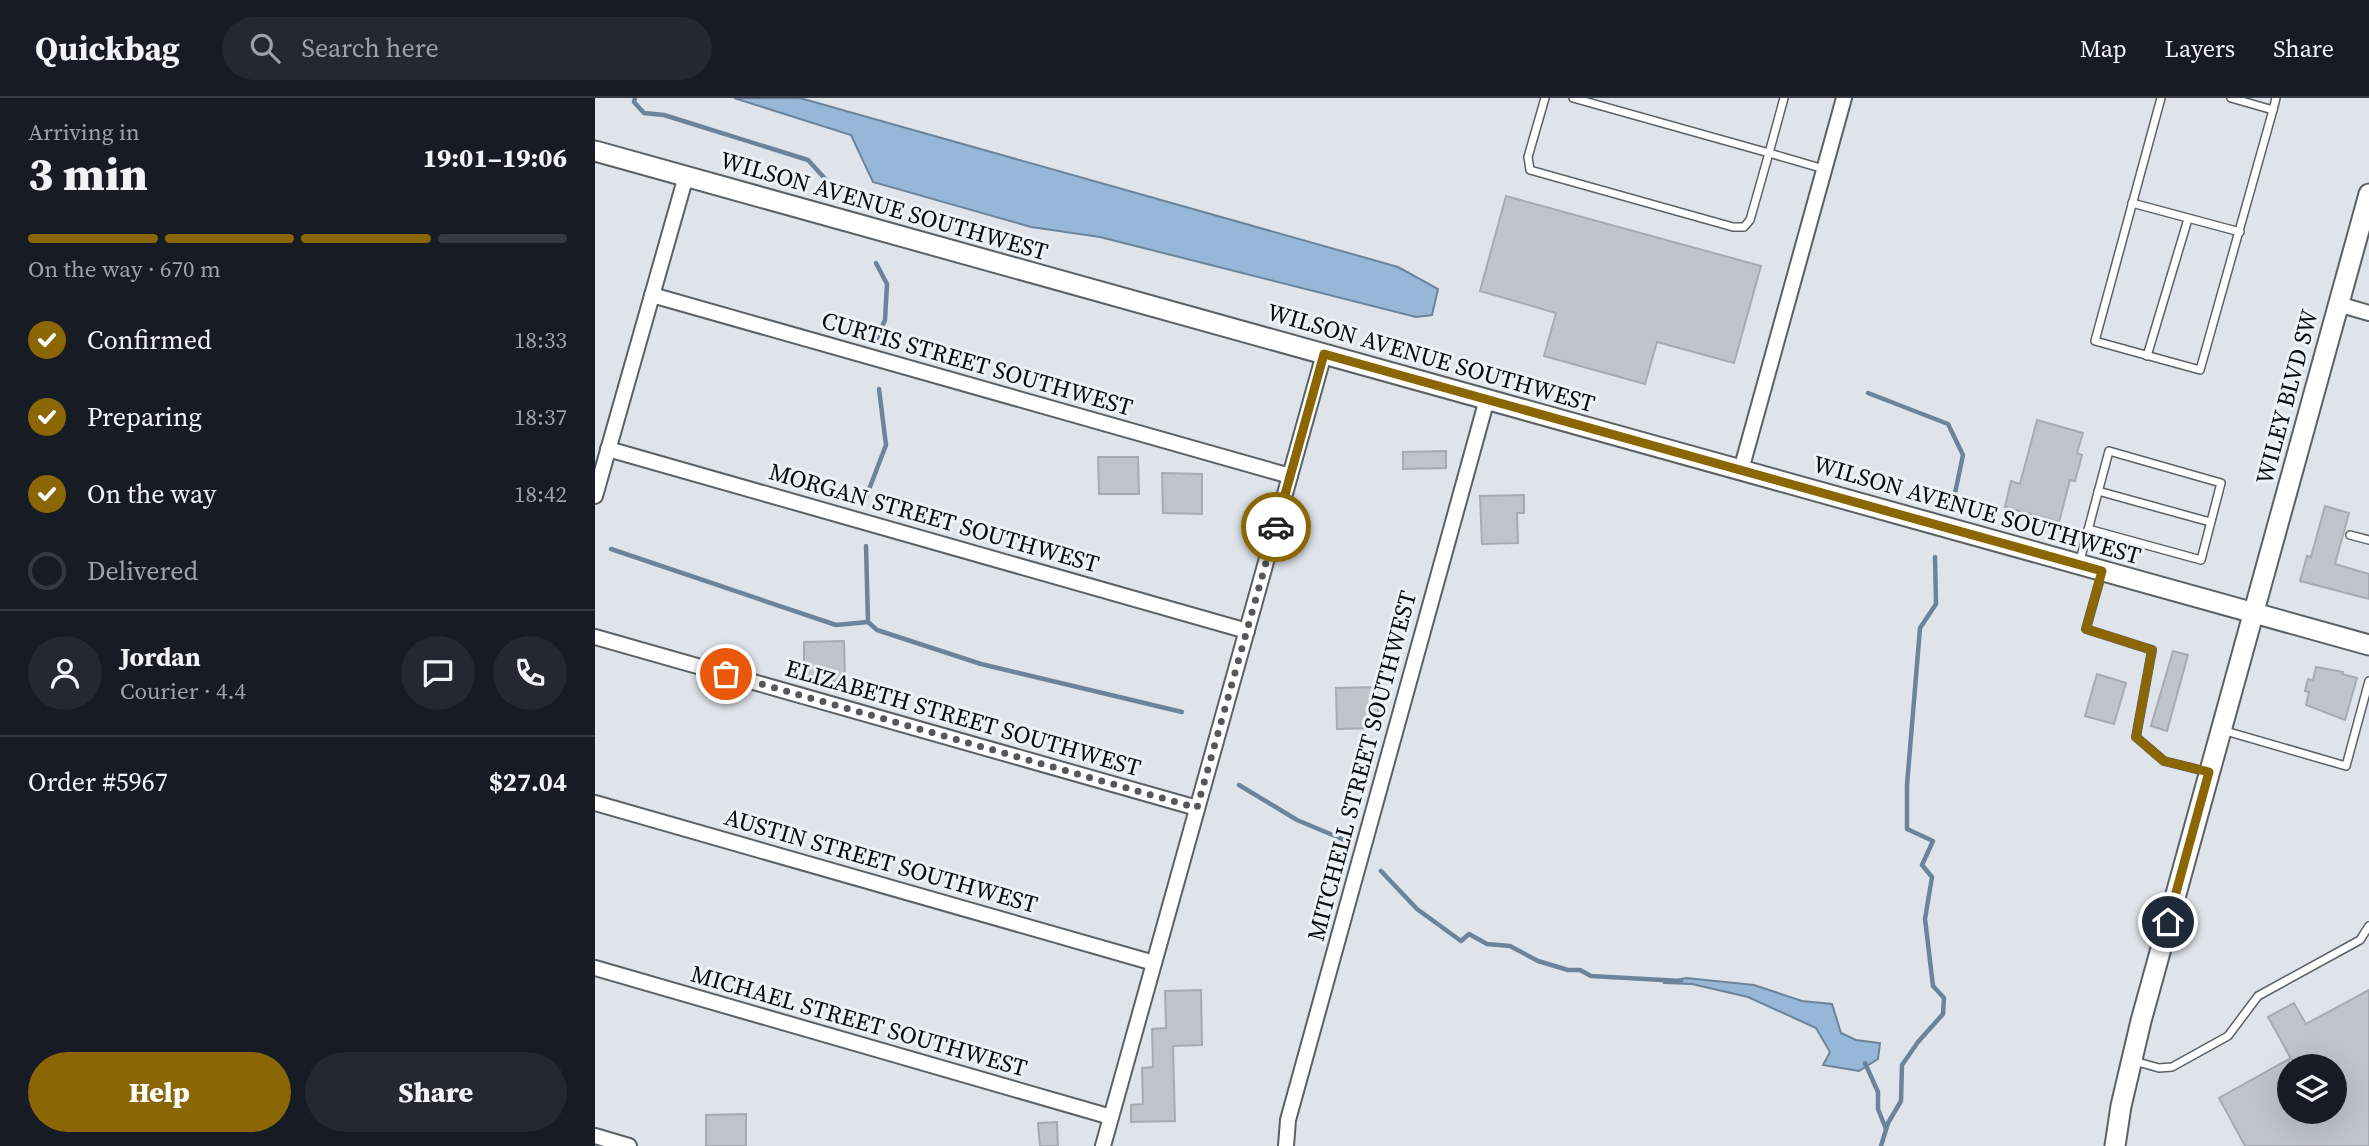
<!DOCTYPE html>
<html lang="en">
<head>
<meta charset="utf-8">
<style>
  :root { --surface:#171b24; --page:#242831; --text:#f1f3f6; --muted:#9ea1a6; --line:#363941; --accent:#8b6605 }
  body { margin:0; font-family:"Source Serif 4",serif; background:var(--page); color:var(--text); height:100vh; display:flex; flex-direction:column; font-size:26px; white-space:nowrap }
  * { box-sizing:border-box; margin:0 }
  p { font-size:23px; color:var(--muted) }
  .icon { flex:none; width:38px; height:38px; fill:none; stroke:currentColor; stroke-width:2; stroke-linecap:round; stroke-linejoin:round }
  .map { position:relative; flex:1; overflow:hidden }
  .drawer { display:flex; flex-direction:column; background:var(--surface); width:595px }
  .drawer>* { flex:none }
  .fabs { position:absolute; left:1682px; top:956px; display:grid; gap:14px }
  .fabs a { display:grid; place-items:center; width:70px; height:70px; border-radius:50%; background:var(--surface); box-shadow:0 7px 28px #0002; font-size:35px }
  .pin { position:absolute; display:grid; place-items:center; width:60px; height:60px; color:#fff; margin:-30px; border:4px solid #fff; border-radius:50%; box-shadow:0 2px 7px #0007 }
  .courier { position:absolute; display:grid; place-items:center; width:70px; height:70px; margin:-35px; border:5px solid #8b6605; border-radius:50%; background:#fff; color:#222; box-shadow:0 2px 9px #0007 }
  .overview em { font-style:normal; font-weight:800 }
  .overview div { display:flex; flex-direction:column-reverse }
  .overview { display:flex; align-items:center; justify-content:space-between; height:119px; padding:0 28px }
  h1 { font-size:46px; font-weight:800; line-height:52px }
  .bar { display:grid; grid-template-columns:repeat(4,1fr); gap:10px 7px; align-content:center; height:84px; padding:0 28px }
  .bar i { height:9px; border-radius:5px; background:var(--line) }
  .bar .active { background:var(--accent) }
  .bar p { grid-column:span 4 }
  .line { display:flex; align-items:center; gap:18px; padding:0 28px; border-top:2px solid var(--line) }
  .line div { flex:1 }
  .round { display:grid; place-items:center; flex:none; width:74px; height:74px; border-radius:37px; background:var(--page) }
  ol { padding:0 28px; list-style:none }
  li { display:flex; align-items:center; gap:21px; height:77px }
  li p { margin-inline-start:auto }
  li .icon { padding:7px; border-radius:50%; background:var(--accent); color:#fff; stroke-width:4 }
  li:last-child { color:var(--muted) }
  li i { width:38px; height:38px; border:4px solid var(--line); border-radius:50% }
  .primary-button { display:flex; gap:14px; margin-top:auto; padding:14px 28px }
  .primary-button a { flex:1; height:80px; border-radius:42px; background:var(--accent); color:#fff; font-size:28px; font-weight:800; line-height:80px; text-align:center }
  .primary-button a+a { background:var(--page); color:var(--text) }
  header { display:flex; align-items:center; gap:42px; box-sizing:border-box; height:98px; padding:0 35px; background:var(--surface); border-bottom:2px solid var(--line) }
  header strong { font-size:33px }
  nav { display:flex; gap:38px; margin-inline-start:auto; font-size:24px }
  .search { width:490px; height:63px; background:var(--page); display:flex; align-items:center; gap:18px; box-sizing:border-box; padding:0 24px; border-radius:38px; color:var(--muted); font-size:26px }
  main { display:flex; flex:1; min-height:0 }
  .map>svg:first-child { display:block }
  .water { fill:#96b7d7; stroke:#6c849b; stroke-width:2 }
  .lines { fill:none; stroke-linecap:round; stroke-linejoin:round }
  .stream { stroke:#6c849b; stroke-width:4.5 }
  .building { fill:#bec4ca; stroke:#a6abb1; stroke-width:2 }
  .lane-casing { stroke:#5c6166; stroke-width:10 }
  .street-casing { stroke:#5c6166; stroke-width:18 }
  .secondary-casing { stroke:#5c6166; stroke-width:23 }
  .lane { stroke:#fff; stroke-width:7 }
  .street { stroke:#fff; stroke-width:14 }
  .secondary { stroke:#fff; stroke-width:19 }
  .done { stroke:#54585b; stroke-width:7; stroke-dasharray:0 12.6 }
  .route { stroke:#8b6605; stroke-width:9 }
  .labels { text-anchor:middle; stroke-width:6; stroke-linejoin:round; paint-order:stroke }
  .street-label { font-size:24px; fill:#0a0c0e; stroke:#ecf2f7 }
</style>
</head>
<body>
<header>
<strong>Quickbag</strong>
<div class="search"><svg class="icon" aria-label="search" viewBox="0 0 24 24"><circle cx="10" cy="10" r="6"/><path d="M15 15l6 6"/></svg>Search here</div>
<nav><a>Map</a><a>Layers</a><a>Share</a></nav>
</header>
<main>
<section class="drawer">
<div class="overview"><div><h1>3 min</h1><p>Arriving in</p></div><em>19:01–19:06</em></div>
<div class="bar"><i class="active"></i><i class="active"></i><i class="active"></i><i></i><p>On the way · 670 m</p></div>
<ol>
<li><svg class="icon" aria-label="check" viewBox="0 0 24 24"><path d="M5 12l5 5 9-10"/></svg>Confirmed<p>18:33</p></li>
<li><svg class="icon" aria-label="check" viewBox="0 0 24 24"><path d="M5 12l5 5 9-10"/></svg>Preparing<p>18:37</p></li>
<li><svg class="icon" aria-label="check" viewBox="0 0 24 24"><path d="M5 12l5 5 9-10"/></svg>On the way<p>18:42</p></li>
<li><i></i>Delivered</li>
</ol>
<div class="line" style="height:126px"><a class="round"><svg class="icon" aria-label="person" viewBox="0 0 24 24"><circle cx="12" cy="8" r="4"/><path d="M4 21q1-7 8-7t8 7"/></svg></a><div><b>Jordan</b><p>Courier · 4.4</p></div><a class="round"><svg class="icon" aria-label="chat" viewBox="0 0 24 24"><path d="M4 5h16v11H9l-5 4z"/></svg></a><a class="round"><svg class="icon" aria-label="phone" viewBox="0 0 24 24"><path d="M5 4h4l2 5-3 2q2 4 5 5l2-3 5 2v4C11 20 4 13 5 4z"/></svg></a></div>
<div class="line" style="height:91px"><div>Order #5967</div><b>$27.04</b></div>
<div class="primary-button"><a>Help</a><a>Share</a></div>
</section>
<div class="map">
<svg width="1774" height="1048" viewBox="0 0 1774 1048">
  <rect width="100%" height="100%" fill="#dee4ea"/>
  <!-- water -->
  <g class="water">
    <path d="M139,0H205L803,169L843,191L837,217L821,219L505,139L436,129L278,84L256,37Z"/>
    <path d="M1091,880L1159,887L1207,903L1237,906L1246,935L1261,942L1285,945L1283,961L1264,973L1228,967L1235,954L1221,930L1153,899L1097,886L1068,885Z"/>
  </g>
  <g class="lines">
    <!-- stream -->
    <g class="stream">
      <path d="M40,0L39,4L49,15L69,17L213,62L233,84"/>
      <path d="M281,165L292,186L290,222L282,240"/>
      <path d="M1273,295L1353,326L1368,357L1359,400"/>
      <path d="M270,402L291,347L284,291"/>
      <path d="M271,448L273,524L282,532L386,566L587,614"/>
      <path d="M16,451L241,527L273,524"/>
      <path d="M644,687L702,722L752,743"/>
      <path d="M786,773L822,811L866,843L874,836L892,846L915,848L943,863L973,872H985L996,878L1086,883"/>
      <path d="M1270,965L1283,994V1011L1291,1031"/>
      <path d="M1286,1048L1293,1025L1306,1003L1307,967L1323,944L1348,916L1349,900L1338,888L1330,821L1337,779L1327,767L1338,743L1312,731V687L1325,530L1341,506L1340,459"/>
    </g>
  </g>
  <!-- building -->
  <g class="building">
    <path d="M911,98L1166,168L1139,265L1062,244L1050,286L949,258L961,215L885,193Z"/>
    <path d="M1442,322L1488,335L1482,355L1487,357L1480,383L1475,382L1464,424L1410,409L1416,383L1425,386Z"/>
    <path d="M851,353V370L808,371V354Z"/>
    <path d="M503,359H543L544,396H504Z"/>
    <path d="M567,375L607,376V416L568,415Z"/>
    <path d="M929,397V415H922L923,445L887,446L885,398Z"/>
    <path d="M1730,408L1754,415L1740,466L1774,476V501L1705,483L1712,458L1716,459Z"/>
    <path d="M249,543L250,583H209V544Z"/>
    <path d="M1578,553L1593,557L1572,633L1556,628Z"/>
    <path d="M1721,569L1748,574L1747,576L1762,580L1750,622L1711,607L1714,594L1710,593L1713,581L1718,582Z"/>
    <path d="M1502,576L1531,585L1519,626L1490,618Z"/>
    <path d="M782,589L784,630L742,631L741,590Z"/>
    <path d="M606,892L607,947L578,948L580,1023L536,1024V1007L548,1006L547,970L558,969L557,931L571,930L570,893Z"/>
    <path d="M1774,892V1048H1650L1624,1000L1694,961V1013H1740V968H1700L1673,919L1699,905L1711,926Z"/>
    <path d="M151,1016V1048H111V1017Z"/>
    <path d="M462,1024L463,1048H445L443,1025Z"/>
  </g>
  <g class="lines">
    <!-- lane casing -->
    <g class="lane-casing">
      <g id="lane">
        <path d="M950,0L933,59L935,72L1138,129H1149L1155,122L1174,55L1229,71"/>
        <path d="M978,0L1174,55L1189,0"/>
        <path d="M1566,0L1500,243L1605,272L1678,12"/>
        <path d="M1636,0L1678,12L1681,0"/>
        <path d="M1537,105L1645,134"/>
        <path d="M1552,258L1593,121"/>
        <path d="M1503,393L1615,424"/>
        <path d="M1755,437L1774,442"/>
        <path d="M1484,466L1514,353L1626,385L1606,462L1493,431"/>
        <path d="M1507,474L1491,531L1557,552L1541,639L1569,663L1613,674"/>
        <path d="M1627,632L1751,668L1774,583"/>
        <path d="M1539,963L1564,970L1577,969L1633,938L1663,898L1765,842L1774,828"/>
      </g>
    </g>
    <!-- street casing -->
    <g class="street-casing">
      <g id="street">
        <path d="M57,197L695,378"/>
        <path d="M1743,206L1774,215"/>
        <path d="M13,351L652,533"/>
        <path d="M1146,372L1249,0"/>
        <path d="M0,398L91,78"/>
        <path d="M0,539L602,710"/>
        <path d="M0,705L559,865"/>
        <path d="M0,870L516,1019"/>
        <path d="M0,1038L34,1048"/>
        <path d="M508,1048L729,256"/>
        <path d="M691,1048L693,1022L892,301"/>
      </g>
    </g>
    <!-- secondary casing -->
    <g class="secondary-casing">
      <g id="secondary">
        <path d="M0,53L1774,547"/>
        <path d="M1520,1048L1526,1008L1546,923L1774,96"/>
      </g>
    </g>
    <!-- lane -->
    <use href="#lane" class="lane"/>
    <!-- street -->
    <use href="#street" class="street"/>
    <!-- secondary -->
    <use href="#secondary" class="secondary"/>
  </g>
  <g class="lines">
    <!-- done -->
    <path class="done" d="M131,576L602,710L681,429"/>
    <!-- route -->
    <path class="route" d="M681,429L729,256L1507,473L1491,531L1557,552L1541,639L1569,663L1614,674L1573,824"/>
  </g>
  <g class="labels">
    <!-- street labels -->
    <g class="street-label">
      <text transform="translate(289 108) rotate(16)" y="8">WILSON AVENUE SOUTHWEST</text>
      <text transform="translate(836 260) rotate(16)" y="8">WILSON AVENUE SOUTHWEST</text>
      <text transform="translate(382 266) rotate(16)" y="8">CURTIS STREET SOUTHWEST</text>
      <text transform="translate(1692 299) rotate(-75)" y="8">WILEY BLVD SW</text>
      <text transform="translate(1382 412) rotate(16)" y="8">WILSON AVENUE SOUTHWEST</text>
      <text transform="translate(339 420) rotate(16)" y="8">MORGAN STREET SOUTHWEST</text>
      <text transform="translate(368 620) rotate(16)" y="8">ELIZABETH STREET SOUTHWEST</text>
      <text transform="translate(767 668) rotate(-75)" y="8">MITCHELL STREET SOUTHWEST</text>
      <text transform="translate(286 763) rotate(16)" y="8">AUSTIN STREET SOUTHWEST</text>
      <text transform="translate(264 923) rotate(16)" y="8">MICHAEL STREET SOUTHWEST</text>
    </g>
  </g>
</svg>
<div class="fabs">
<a><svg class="icon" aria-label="layers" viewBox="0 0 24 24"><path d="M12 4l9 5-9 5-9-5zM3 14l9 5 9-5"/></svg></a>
</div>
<div class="pin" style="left:131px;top:576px;background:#ea580c"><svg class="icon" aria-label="bag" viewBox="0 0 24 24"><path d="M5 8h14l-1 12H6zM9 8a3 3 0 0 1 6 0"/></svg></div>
<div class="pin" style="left:1573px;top:824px;background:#1f2937"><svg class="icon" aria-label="home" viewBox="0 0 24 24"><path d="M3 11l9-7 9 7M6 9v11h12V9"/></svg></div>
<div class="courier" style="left:681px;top:429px"><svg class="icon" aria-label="car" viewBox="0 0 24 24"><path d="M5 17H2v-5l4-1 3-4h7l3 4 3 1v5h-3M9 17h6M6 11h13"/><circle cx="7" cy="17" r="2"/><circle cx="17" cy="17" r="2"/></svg></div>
</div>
</main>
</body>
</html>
